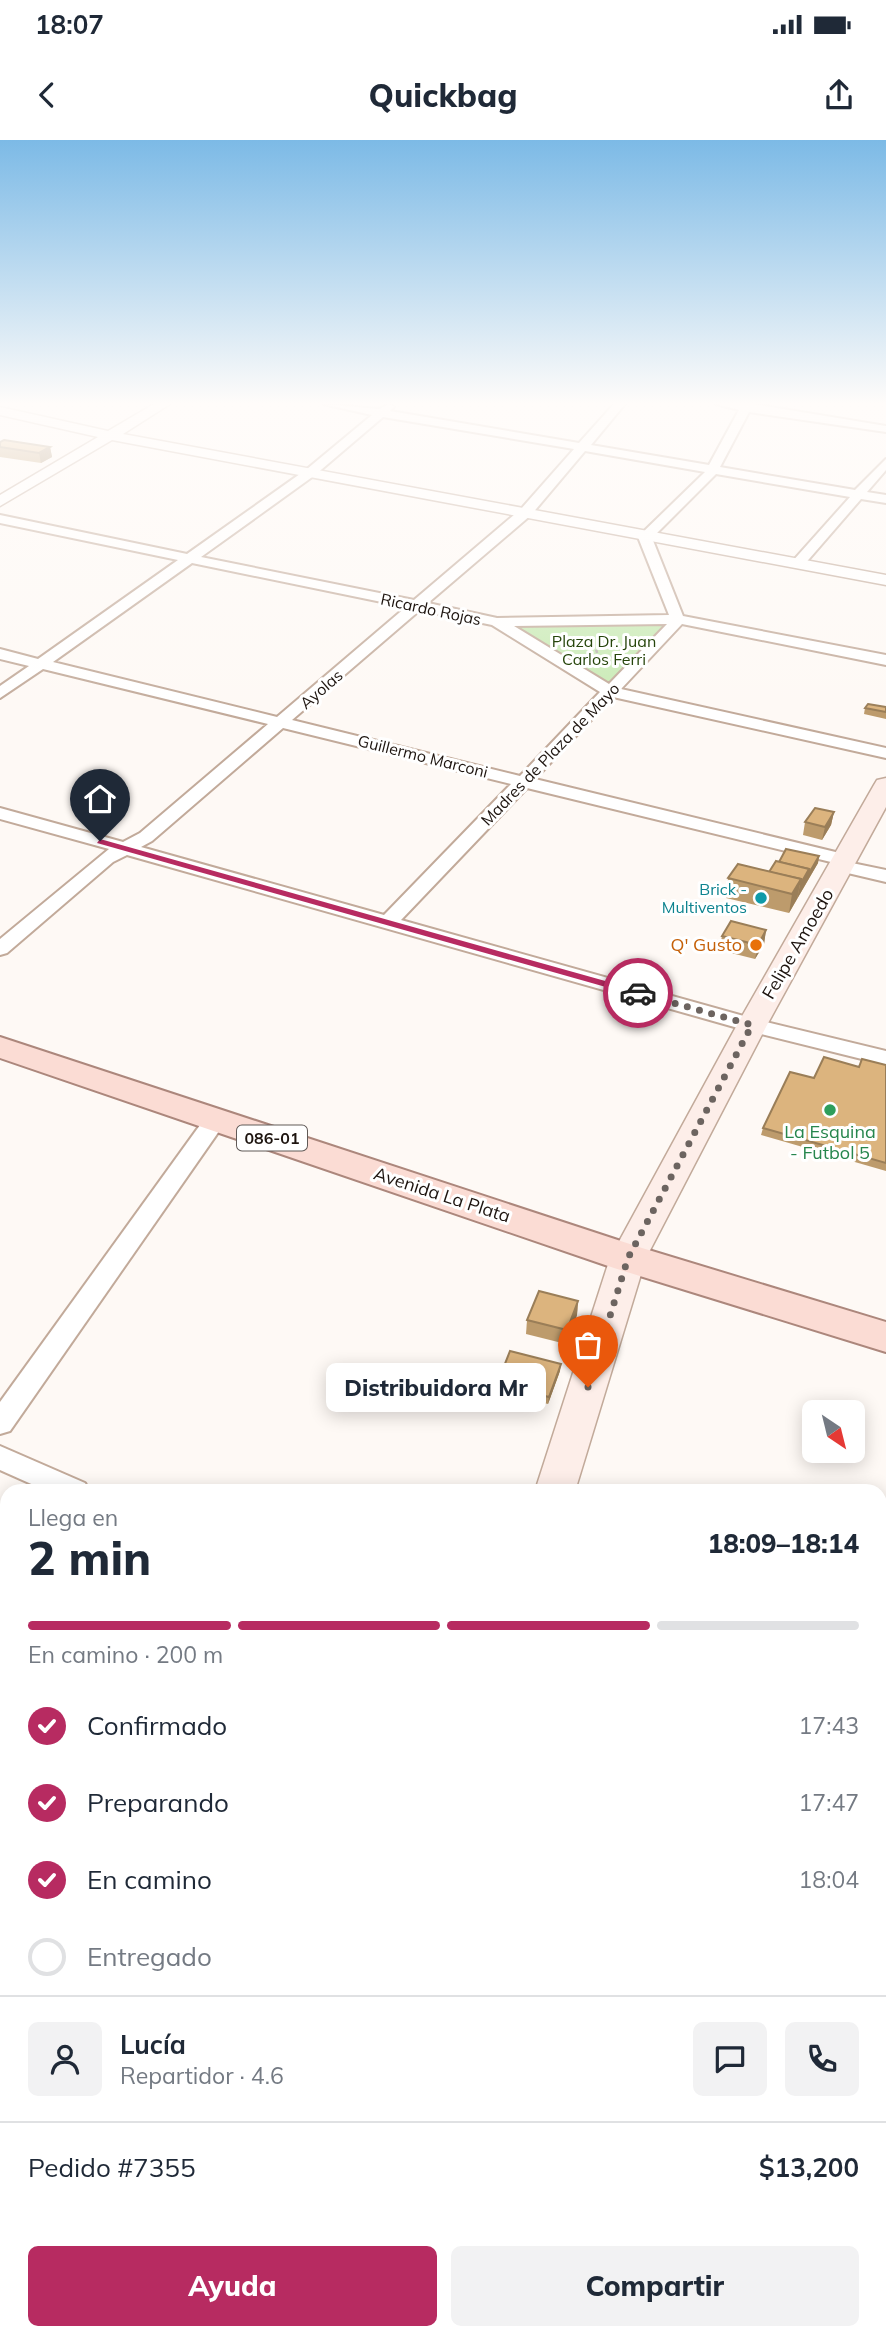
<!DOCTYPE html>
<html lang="es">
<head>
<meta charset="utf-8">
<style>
  :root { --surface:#fff; --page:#f2f2f3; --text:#1f2937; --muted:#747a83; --line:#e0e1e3; --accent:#b72b61 }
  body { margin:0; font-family:Mulish,sans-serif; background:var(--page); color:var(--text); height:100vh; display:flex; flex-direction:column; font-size:26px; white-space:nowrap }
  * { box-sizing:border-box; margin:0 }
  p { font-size:23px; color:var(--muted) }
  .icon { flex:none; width:38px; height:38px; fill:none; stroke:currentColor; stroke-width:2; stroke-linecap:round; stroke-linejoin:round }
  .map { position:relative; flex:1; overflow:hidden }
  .details { position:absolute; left:0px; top:1344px; width:887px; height:856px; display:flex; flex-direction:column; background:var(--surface); border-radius:21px 21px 0 0; box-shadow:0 4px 18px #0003 }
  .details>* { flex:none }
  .needle { width:46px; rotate:145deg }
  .controls { position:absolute; left:802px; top:1260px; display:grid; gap:14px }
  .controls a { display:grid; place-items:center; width:63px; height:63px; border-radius:10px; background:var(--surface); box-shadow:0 4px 18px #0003; font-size:35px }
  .pin { position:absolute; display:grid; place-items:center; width:60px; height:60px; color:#fff; margin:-72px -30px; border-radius:50% 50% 50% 0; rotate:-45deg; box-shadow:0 0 7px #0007 }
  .pin .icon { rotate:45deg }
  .courier { position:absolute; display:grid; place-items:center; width:70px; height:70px; margin:-35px; border:5px solid #b72b61; border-radius:50%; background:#fff; color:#222; box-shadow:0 2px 9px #0007 }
  .bubble { position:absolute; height:49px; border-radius:10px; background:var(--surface); box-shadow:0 4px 18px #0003; font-size:23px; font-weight:800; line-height:49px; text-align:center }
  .headline em { font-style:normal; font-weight:800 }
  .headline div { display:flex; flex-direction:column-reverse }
  .headline { display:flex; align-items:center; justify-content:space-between; height:119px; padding:0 28px }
  h1 { font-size:46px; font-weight:800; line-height:52px }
  .bar { display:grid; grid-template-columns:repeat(4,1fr); gap:10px 7px; align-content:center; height:84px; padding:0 28px }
  .bar i { height:9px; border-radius:5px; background:var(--line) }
  .bar .selected { background:var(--accent) }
  .bar p { grid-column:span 4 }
  .line { display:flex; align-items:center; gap:18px; padding:0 28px; border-top:2px solid var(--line) }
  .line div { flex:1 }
  .round { display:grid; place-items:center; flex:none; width:74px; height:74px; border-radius:10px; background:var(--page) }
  ol { padding:0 28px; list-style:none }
  li { display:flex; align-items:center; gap:21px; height:77px }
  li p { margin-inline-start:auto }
  li .icon { padding:7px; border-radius:50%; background:var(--accent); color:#fff; stroke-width:4 }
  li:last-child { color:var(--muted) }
  li i { width:38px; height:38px; border:4px solid var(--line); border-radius:50% }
  .primary-button { display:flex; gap:14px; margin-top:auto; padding:14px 28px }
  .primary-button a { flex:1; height:80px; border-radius:10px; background:var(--accent); color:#fff; font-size:28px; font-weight:800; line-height:80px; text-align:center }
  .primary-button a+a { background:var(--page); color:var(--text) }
  .status { display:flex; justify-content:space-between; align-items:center; height:49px; padding:0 35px; background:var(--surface); direction:ltr }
  .status svg { height:19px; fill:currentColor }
  header { display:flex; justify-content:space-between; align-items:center; height:91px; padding:0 28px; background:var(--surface); font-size:32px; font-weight:800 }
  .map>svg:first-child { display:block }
  .green { fill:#c8eab4 }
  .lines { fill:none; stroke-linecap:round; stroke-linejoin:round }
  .minor-casing { stroke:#c2aa9a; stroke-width:4 }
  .tertiary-casing { stroke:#c2aa9a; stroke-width:3 }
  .secondary-casing { stroke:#c2aa9a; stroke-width:3 }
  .primary-casing { stroke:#ac877c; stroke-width:4 }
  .path { stroke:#bab4b0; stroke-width:2.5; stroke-dasharray:3.5 2; stroke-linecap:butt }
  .minor { fill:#fff; fill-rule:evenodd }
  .tertiary { fill:#fff; fill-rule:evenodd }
  .secondary { fill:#fdeee9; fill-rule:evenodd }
  .primary { fill:#fbdcd4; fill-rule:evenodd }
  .wall { fill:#bd9b6c }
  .shaded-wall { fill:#9a7e58 }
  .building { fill:#dcb47e; stroke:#9a7e58; stroke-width:2 }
  .route { fill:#b72b61 }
  .done { stroke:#6c6460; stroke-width:7; stroke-dasharray:0 12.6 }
  .culture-dot { fill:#0f9aa8; stroke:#fff; stroke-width:2.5 }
  .food-dot { fill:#e8710a; stroke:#fff; stroke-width:2.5 }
  .leisure-dot { fill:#2e9e5b; stroke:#fff; stroke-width:2.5 }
  .labels { text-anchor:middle; stroke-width:6; stroke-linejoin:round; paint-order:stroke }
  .far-street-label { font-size:16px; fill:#1d140f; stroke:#fff }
  .far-park-label { font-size:16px; fill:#26450b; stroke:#fff }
  .far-culture-label { font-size:16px; fill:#0d838f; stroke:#fff; text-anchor:end }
  .shield { fill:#fff; stroke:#615a57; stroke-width:2 }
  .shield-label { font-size:16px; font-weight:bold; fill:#1d140f }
  .street-label { font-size:18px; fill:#1d140f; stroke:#fff }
  .food-label { font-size:18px; fill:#c56008; stroke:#fff; text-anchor:end }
  .leisure-label { font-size:18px; fill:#27864d; stroke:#fff }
</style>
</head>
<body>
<div class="status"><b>18:07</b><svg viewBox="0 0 49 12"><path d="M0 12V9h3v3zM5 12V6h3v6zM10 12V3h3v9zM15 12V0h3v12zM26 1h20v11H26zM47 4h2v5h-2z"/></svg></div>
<header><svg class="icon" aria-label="back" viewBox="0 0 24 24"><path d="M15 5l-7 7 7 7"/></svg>Quickbag<svg class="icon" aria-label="share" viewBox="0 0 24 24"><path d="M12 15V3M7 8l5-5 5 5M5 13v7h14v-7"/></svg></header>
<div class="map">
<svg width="886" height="2199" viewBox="0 0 886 2199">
  <rect width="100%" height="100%" fill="#fef9f5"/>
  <!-- green -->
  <path class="green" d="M666,484L609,544L517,487Z"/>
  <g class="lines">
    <!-- minor casing -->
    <g class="minor-casing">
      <g id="minor">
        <path d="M323,264L379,269L389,264L394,267L390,271L579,303L614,264H625L591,305L709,325L739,270L716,264H753L886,286V292L749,272L720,327L855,350L886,319V330L867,352L886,355V363L861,359L803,426L791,423L850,357L716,334L652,398L683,476L886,515V525L682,484L621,549L886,608V618L613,557L535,639L852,716V723L886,730V742L835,730V723L527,648L401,780L758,880L886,911V925L745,890L127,715L113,722L7,813L0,815V799L109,709L0,679V668L123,702L140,693L268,584L43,529L0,558V546L29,526L0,519V509L38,519L178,420L0,383V375L187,414L307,329L372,275ZM383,277L574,309L521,369L414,460L201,417L315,335ZM585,311L705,332L638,397L669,475L497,478L428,463L531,375ZM192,423L406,467L277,577L53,522ZM420,470L492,485L600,552L520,636L292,580ZM667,484L609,544L514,486ZM283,588L511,644L384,775L141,707L152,701Z"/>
        <path d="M216,972L224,974L227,979L224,984L10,1291L0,1294V1262L208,974Z"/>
        <path d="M0,1306L85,1343L89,1351H47L0,1330Z"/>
        <path d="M880,1664L886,1666V1700L880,1697Z"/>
        <path d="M0,1985L7,1987V2028L0,2025Z"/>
        <path d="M295,2193H345L348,2199H297Z"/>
      </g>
    </g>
    <!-- tertiary casing -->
    <g class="tertiary-casing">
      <path id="tertiary" d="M154,264H170L123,294L886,435V445L112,300L0,366V355L98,297L0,275V267L108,291Z"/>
    </g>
    <!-- secondary casing -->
    <g class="secondary-casing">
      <g id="secondary">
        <path d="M886,638V667L767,885L646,1118L575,1351H535L610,1118L737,885L874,645L877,640Z"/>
        <path d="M249,2193H309L307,2199H247Z"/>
      </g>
    </g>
    <!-- primary casing -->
    <g class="primary-casing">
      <path id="primary" d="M0,897L642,1108L886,1182V1212L614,1128L0,918Z"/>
    </g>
    <!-- path -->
    <g class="path">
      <path d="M608,522L599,520L596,509L611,499"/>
      <path d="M604,526L632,497"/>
    </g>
    <!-- minor -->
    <use href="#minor" class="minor"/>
    <!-- tertiary -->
    <use href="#tertiary" class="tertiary"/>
    <!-- secondary -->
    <use href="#secondary" class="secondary"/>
    <!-- primary -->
    <use href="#primary" class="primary"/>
  </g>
  <!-- wall -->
  <g class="wall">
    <path d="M0,302L50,307L52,317L41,323L0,317Z"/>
    <path d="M886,567V579L864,574L865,568Z"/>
    <path d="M834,672L831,685L822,700L803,695L805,682Z"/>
    <path d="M819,716L818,723L789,773L726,758L728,738L769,732L779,722Z"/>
    <path d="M766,790L764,804L755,819L719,810L722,796Z"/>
    <path d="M886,925V1031L761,995L763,988L814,938L859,927Z"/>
    <path d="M578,1161L577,1175L566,1204L526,1194L527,1180Z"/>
    <path d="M560,1231L548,1264L496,1251L497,1244Z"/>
  </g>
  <!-- shaded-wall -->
  <g class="shaded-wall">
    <path d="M50,307L52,317L41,323L39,313Z"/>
    <path d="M834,672L831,685L822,700L825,687Z"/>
    <path d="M819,716L818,723L797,759L800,745L809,729Z"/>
    <path d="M801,739L797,759L789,773L792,754Z"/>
    <path d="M766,790L764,804L755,819L758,805Z"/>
    <path d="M578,1161L577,1175L566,1204L567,1190Z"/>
    <path d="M561,1224L560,1231L548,1264L549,1257Z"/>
  </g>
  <!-- building -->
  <g class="building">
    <path d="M4,300L50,307L39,313L0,307V302Z"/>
    <path d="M868,564L886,567V572L865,568Z"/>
    <path d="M815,668L834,672L825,687L805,682Z"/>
    <path d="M786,709L819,716L808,735L809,729L779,722Z"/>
    <path d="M776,721L809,729L800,745L801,739L769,732Z"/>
    <path d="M738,724L801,739L792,754L728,738Z"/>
    <path d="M731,781L766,790L758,805L722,796Z"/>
    <path d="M824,917L859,927L862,919L886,925V1023L763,988L790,932L814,938Z"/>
    <path d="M539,1151L578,1161L567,1190L527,1180Z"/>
    <path d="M510,1211L561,1224L549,1257L497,1244Z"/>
  </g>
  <!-- sky -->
  <linearGradient id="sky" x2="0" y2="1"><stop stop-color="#7cbae6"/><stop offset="0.46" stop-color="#fffcfa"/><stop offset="1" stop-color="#fffcfa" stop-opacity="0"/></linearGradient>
  <rect width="886" height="572" fill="url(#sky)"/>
  <!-- route -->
  <path class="route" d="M100,699L641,851L643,853L634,855L97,703Z"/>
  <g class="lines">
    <!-- done -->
    <path class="done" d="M588,1247L628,1118L752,885L638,853"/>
  </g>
  <!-- markers -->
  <circle class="culture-dot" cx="761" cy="758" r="7"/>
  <circle class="food-dot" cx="756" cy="805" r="7"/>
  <circle class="leisure-dot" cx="830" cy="970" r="7"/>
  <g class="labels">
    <!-- far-street labels -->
    <g class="far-street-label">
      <text transform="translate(431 469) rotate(12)" y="6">Ricardo Rojas</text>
      <text transform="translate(321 549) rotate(-41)" y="6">Ayolas</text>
      <text transform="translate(550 614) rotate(-46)" y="6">Madres de Plaza de Mayo</text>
      <text transform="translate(423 616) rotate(14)" y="6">Guillermo Marconi</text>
    </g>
    <!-- far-park labels -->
    <g class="far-park-label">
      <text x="604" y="507">Plaza Dr. Juan<tspan x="604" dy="18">Carlos Ferri</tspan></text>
    </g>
    <!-- far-culture labels -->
    <g class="far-culture-label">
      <text x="747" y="755">Brick -<tspan x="747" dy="18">Multiventos</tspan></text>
    </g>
    <!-- shield labels -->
    <rect class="shield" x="237" y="985.5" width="70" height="25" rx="5"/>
    <g class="shield-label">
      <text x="272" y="1004">086-01</text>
    </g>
    <!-- street labels -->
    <g class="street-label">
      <text transform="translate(798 804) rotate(-60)" y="6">Felipe Amoedo</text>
      <text transform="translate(442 1055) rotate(18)" y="6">Avenida La Plata</text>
    </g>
    <!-- food labels -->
    <g class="food-label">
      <text x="742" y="811">Q' Gusto</text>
    </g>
    <!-- leisure labels -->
    <g class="leisure-label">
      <text x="830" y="998">La Esquina<tspan x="830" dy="21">- Futbol 5</tspan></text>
    </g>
  </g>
</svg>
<div class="controls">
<a><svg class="needle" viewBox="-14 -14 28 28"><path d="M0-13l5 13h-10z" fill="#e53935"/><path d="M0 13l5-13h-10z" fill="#747a83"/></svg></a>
</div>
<div class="pin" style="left:588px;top:1247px;background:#ea580c"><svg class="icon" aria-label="bag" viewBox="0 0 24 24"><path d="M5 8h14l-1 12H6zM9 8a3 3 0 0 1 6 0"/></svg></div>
<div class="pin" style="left:100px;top:701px;background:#1f2937"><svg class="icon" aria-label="home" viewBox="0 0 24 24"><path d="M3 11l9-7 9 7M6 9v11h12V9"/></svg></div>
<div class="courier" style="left:638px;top:853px"><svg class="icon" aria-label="car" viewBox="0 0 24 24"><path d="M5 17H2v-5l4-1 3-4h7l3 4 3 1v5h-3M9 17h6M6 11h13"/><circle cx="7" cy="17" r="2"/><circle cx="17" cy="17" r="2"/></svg></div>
<div class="bubble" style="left:326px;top:1223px;width:220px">Distribuidora Mr</div>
<section class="details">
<div class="headline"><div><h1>2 min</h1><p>Llega en</p></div><em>18:09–18:14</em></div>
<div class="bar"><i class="selected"></i><i class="selected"></i><i class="selected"></i><i></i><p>En camino · 200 m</p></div>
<ol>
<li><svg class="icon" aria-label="check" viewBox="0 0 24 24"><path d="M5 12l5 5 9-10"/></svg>Confirmado<p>17:43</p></li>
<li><svg class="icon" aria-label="check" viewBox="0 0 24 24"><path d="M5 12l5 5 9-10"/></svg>Preparando<p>17:47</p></li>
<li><svg class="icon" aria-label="check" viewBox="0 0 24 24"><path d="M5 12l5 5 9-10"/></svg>En camino<p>18:04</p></li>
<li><i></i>Entregado</li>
</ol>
<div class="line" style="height:126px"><a class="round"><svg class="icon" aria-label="person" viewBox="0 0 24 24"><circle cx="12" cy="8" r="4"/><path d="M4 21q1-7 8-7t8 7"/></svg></a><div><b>Lucía</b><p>Repartidor · 4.6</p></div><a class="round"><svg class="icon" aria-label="chat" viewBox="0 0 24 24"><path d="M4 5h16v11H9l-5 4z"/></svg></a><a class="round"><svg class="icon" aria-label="phone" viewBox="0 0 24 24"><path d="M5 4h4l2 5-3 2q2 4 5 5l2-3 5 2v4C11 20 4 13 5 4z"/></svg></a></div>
<div class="line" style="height:91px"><div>Pedido #7355</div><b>$13,200</b></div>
<div class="primary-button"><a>Ayuda</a><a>Compartir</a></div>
</section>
</div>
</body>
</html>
